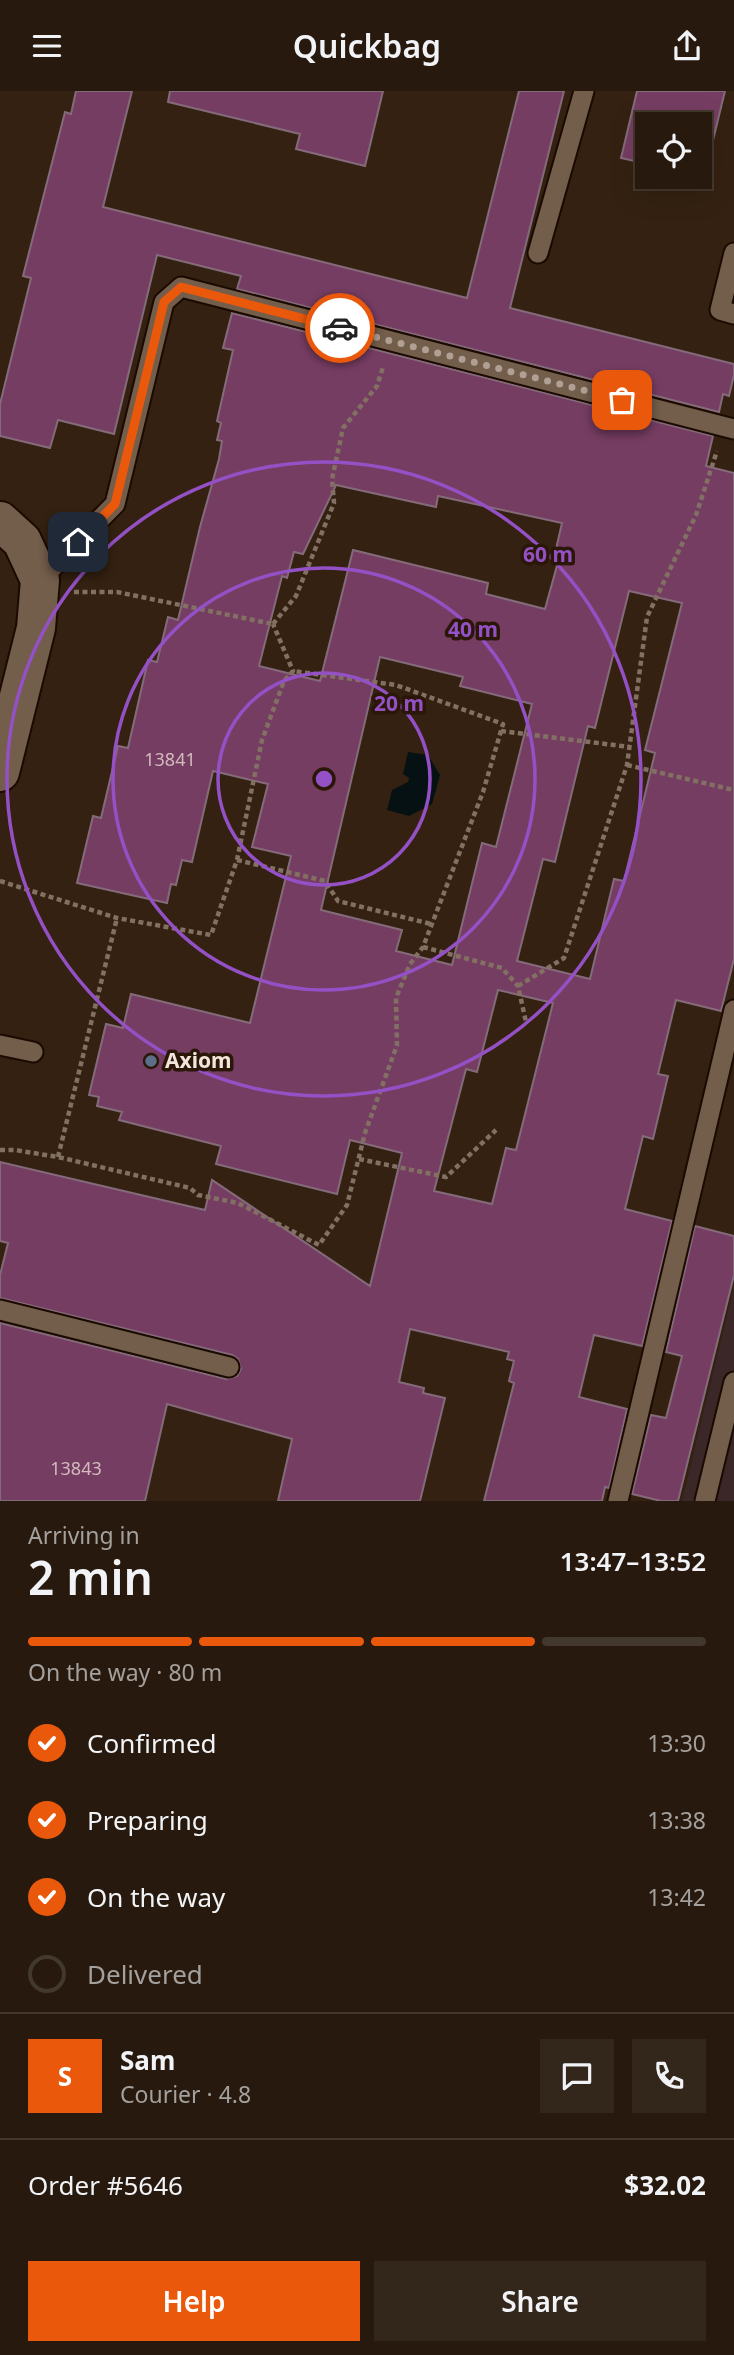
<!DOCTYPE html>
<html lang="en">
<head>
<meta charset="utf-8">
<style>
  :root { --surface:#27190d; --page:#33261b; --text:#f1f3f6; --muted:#a4a09d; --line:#43382e; --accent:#ea580c }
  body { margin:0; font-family:"Noto Sans",sans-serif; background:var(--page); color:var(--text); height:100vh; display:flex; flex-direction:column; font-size:26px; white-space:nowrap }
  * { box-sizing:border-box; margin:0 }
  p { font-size:23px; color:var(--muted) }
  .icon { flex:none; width:38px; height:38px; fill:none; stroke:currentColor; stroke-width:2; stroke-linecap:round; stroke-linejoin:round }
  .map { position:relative; height:1410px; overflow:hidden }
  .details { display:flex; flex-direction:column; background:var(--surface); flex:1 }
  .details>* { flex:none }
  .controls { position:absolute; left:635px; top:21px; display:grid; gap:14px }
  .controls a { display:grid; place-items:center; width:77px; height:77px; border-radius:0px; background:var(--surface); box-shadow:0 7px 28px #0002,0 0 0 2px var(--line); font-size:35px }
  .pin { position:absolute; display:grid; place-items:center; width:60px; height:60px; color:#fff; margin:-30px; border-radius:14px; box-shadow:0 4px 10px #0006 }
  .courier { position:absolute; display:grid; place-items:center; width:70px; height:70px; margin:-35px; border:5px solid #ea580c; border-radius:50%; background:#fff; color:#222; box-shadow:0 2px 9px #0007 }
  .head em { font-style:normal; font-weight:600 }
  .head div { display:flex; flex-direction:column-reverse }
  .head { display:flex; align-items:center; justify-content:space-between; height:119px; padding:0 28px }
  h1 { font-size:46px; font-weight:600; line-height:52px }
  .bar { display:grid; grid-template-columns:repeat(4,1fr); gap:10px 7px; align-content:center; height:84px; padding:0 28px }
  .bar i { height:9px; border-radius:5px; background:var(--line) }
  .bar .on { background:var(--accent) }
  .bar p { grid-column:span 4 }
  .line { display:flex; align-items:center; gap:18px; padding:0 28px; border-top:2px solid var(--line) }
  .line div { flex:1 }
  .round { display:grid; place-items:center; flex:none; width:74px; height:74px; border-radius:0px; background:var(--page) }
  ol { padding:0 28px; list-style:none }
  li { display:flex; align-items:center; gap:21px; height:77px }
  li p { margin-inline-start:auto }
  li .icon { padding:7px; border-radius:50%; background:var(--accent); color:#fff; stroke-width:4 }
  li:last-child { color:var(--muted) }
  li i { width:38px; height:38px; border:4px solid var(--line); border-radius:50% }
  .action { display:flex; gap:14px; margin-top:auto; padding:14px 28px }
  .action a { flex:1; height:80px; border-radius:0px; background:var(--accent); color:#fff; font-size:28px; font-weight:600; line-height:80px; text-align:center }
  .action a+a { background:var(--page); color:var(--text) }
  header { display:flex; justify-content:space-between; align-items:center; height:91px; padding:0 28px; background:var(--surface); font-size:32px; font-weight:600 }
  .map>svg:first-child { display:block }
  .commercial { fill:#3b2727 }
  .water { fill:#051113 }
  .building { fill:#763d62; stroke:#846b7a; stroke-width:2; fill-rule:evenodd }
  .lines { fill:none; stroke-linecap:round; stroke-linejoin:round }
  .service-casing { stroke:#1b0a00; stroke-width:23 }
  .tertiary-casing { stroke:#1b0a00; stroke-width:42 }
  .path { stroke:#827163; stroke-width:4.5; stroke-dasharray:5 3.5; stroke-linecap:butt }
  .service { stroke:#735d4b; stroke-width:19 }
  .tertiary { stroke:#735d4b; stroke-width:38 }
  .done { stroke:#b0a094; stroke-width:7; stroke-dasharray:0 12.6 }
  .route { stroke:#ea580c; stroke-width:9 }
  .ring { fill:none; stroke:#9351c5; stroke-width:3.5 }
  .service-dot { fill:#5c6f8a; stroke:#2a1708; stroke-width:2.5 }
  .labels { text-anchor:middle; stroke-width:7; stroke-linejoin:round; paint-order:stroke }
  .number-label { font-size:18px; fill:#d3bbbd }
  .poi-label { font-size:21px; font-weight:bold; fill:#f2e5db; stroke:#2a1708; text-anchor:start }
  .centre { fill:#9351c5; stroke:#2a1708; stroke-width:3.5 }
  .ring-label { font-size:21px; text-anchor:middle; font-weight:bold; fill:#9351c5; stroke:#2a1708; stroke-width:7; stroke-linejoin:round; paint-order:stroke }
</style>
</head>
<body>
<header><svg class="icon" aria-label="menu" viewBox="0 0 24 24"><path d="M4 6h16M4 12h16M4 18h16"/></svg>Quickbag<svg class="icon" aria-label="share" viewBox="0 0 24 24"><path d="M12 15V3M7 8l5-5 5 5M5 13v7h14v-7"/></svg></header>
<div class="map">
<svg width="734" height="1410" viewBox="0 0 734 1410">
  <rect width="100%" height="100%" fill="#342111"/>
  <!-- commercial -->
  <path class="commercial" d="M734,1196V1410H682Z"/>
  <!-- water -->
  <path class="water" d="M408,661L428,664L440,684L432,713L409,725L387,719L392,699L408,691L409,687L403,683Z"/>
  <!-- building -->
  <g class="building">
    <path d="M76,0H132L103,116L467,207L519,0H564L510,217L734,273V284L729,305L723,303L719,321L237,198L241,185L157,164L114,343L58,329L50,357L0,345V313L31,187L23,185L65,21L71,23Z"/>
    <path d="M170,0H383L365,75L296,58L300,43L168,11Z"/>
    <path d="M637,0H725L704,86L700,85V33H648V73L621,67Z"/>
    <path d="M232,222L713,345L706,375L734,382V868L721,920L676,909L658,983L668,985L653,1048L643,1045L625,1118L672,1130L642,1255L594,1244L579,1306L627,1318L609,1397L605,1396L602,1410H484L514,1292L509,1290L514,1270L507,1268L509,1261L410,1238L399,1291L424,1297L423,1302L445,1307L420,1410H278L292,1348L167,1313L145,1410H0V1232L226,1288L237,1285L241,1278L238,1268L232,1264L0,1207V1184L8,1152L0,1150V1071L205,1119L212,1089L370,1195L402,1062L350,1049L337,1103L216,1073L221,1055L119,1029L122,1021L97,1015L99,1006L89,1004L106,933L123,937L131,903L250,932L291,765L252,756L268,693L213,680L192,771L182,769L176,794L171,793L167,812L77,792L93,725L101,727L118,655L128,657L148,569L157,571L168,526L178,529L200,436L219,368L222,350L217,349L221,332L217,330L233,259L223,257ZM336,394L436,416L438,405L562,432L556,458L561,460L545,518L486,503L488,492L353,459L320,590L259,575L282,485L287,487L294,461L303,463ZM629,500L682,512L645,659L655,662L624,790L614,788L590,888L517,870L543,768L555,771L588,635L595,637ZM380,566L463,586L460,595L532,613L496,756L482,752L452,874L396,860L402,839L321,819ZM498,899L553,912L516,1059L506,1057L492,1113L434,1100L466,978L477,981Z"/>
    <path d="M695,1135L734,1145V1184L678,1410H661L632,1403L651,1324L666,1327L682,1265L666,1261Z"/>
  </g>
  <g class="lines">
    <!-- service casing -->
    <g class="service-casing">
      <g id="service">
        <path d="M538,162L584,0"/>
        <path d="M734,162L720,219L734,223"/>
        <path d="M40,489L115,413L164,211L181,196L734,338"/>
        <path d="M0,954L33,961"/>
        <path d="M0,1219L229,1276"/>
        <path d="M618,1410L734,919"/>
        <path d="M705,1410L734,1291"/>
      </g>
    </g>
    <!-- tertiary casing -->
    <g class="tertiary-casing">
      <path id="tertiary" d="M0,430L22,450L40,489L36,537L0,681"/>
    </g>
    <!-- path -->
    <g class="path">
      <path d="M74,501H117L273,533"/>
      <path d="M273,533L296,505L334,412L332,388L343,337L377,295L383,276"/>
      <path d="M501,640L630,656"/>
      <path d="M627,674L734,699"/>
      <path d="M237,769L325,790L338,810L431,833"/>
      <path d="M0,790L117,827L211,844L237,769L262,649L284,590L293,580L273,533"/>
      <path d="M423,856L502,877L518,895L526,931"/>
      <path d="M518,895L564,867L627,674L647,526L696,424L717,360"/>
      <path d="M0,1059H15L58,1066L190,1097L198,1104L238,1112L319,1154L347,1114L365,1042L397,954L396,907L410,873L423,856L483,701L503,633L396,594L293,580"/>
      <path d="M58,1066L117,827"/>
      <path d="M359,1068L446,1086L496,1039"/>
    </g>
    <!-- service -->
    <use href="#service" class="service"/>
    <!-- tertiary -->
    <use href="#tertiary" class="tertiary"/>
  </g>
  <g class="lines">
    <!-- done -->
    <path class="done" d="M340,237L622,309"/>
    <!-- route -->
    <path class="route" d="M78,451L115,413L164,211L181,196L340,237"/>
  </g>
  <!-- distance rings -->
  <g class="ring">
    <circle cx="324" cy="688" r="106"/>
    <circle cx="324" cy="688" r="211"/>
    <circle cx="324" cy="688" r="317"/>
  </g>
  <!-- markers -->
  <circle class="service-dot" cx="151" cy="970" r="7"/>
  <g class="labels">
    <!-- number labels -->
    <g class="number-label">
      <text x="170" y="675">13841</text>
      <text x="76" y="1384">13843</text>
    </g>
    <!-- poi labels -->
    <g class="poi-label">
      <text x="165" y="977">Axiom</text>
    </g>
  </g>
  <circle cx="324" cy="688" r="10" class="centre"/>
  <g class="ring-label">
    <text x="548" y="471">60 m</text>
    <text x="473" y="546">40 m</text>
    <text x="399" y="620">20 m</text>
  </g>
</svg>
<div class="controls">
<a><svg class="icon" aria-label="locate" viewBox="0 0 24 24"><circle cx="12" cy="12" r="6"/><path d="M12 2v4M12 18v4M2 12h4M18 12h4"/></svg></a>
</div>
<div class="pin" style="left:622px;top:309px;background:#ea580c"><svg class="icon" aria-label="bag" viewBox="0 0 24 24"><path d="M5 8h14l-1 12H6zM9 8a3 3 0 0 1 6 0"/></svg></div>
<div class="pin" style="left:78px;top:451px;background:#1f2937"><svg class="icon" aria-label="home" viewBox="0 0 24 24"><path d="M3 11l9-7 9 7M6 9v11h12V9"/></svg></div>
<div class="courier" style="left:340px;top:237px"><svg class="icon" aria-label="car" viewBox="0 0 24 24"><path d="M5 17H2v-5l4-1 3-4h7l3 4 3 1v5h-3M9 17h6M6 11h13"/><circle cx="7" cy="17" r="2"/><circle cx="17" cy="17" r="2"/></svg></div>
</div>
<section class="details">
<div class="head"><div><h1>2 min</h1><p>Arriving in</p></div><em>13:47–13:52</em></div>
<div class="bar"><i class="on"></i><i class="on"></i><i class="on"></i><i></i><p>On the way · 80 m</p></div>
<ol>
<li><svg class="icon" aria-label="check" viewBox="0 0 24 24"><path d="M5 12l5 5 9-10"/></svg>Confirmed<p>13:30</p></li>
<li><svg class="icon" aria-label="check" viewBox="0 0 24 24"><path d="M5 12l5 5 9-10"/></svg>Preparing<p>13:38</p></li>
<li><svg class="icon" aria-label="check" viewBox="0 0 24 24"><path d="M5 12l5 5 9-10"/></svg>On the way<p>13:42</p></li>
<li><i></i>Delivered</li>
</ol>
<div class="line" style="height:126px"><b class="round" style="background:var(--accent);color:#fff">S</b><div><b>Sam</b><p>Courier · 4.8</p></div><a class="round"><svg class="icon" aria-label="chat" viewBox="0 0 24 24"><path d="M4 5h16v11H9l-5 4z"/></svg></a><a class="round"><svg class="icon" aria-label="phone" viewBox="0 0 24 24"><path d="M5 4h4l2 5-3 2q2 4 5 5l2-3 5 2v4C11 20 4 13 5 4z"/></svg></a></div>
<div class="line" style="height:91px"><div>Order #5646</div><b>$32.02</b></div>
<div class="action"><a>Help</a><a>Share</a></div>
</section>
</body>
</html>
